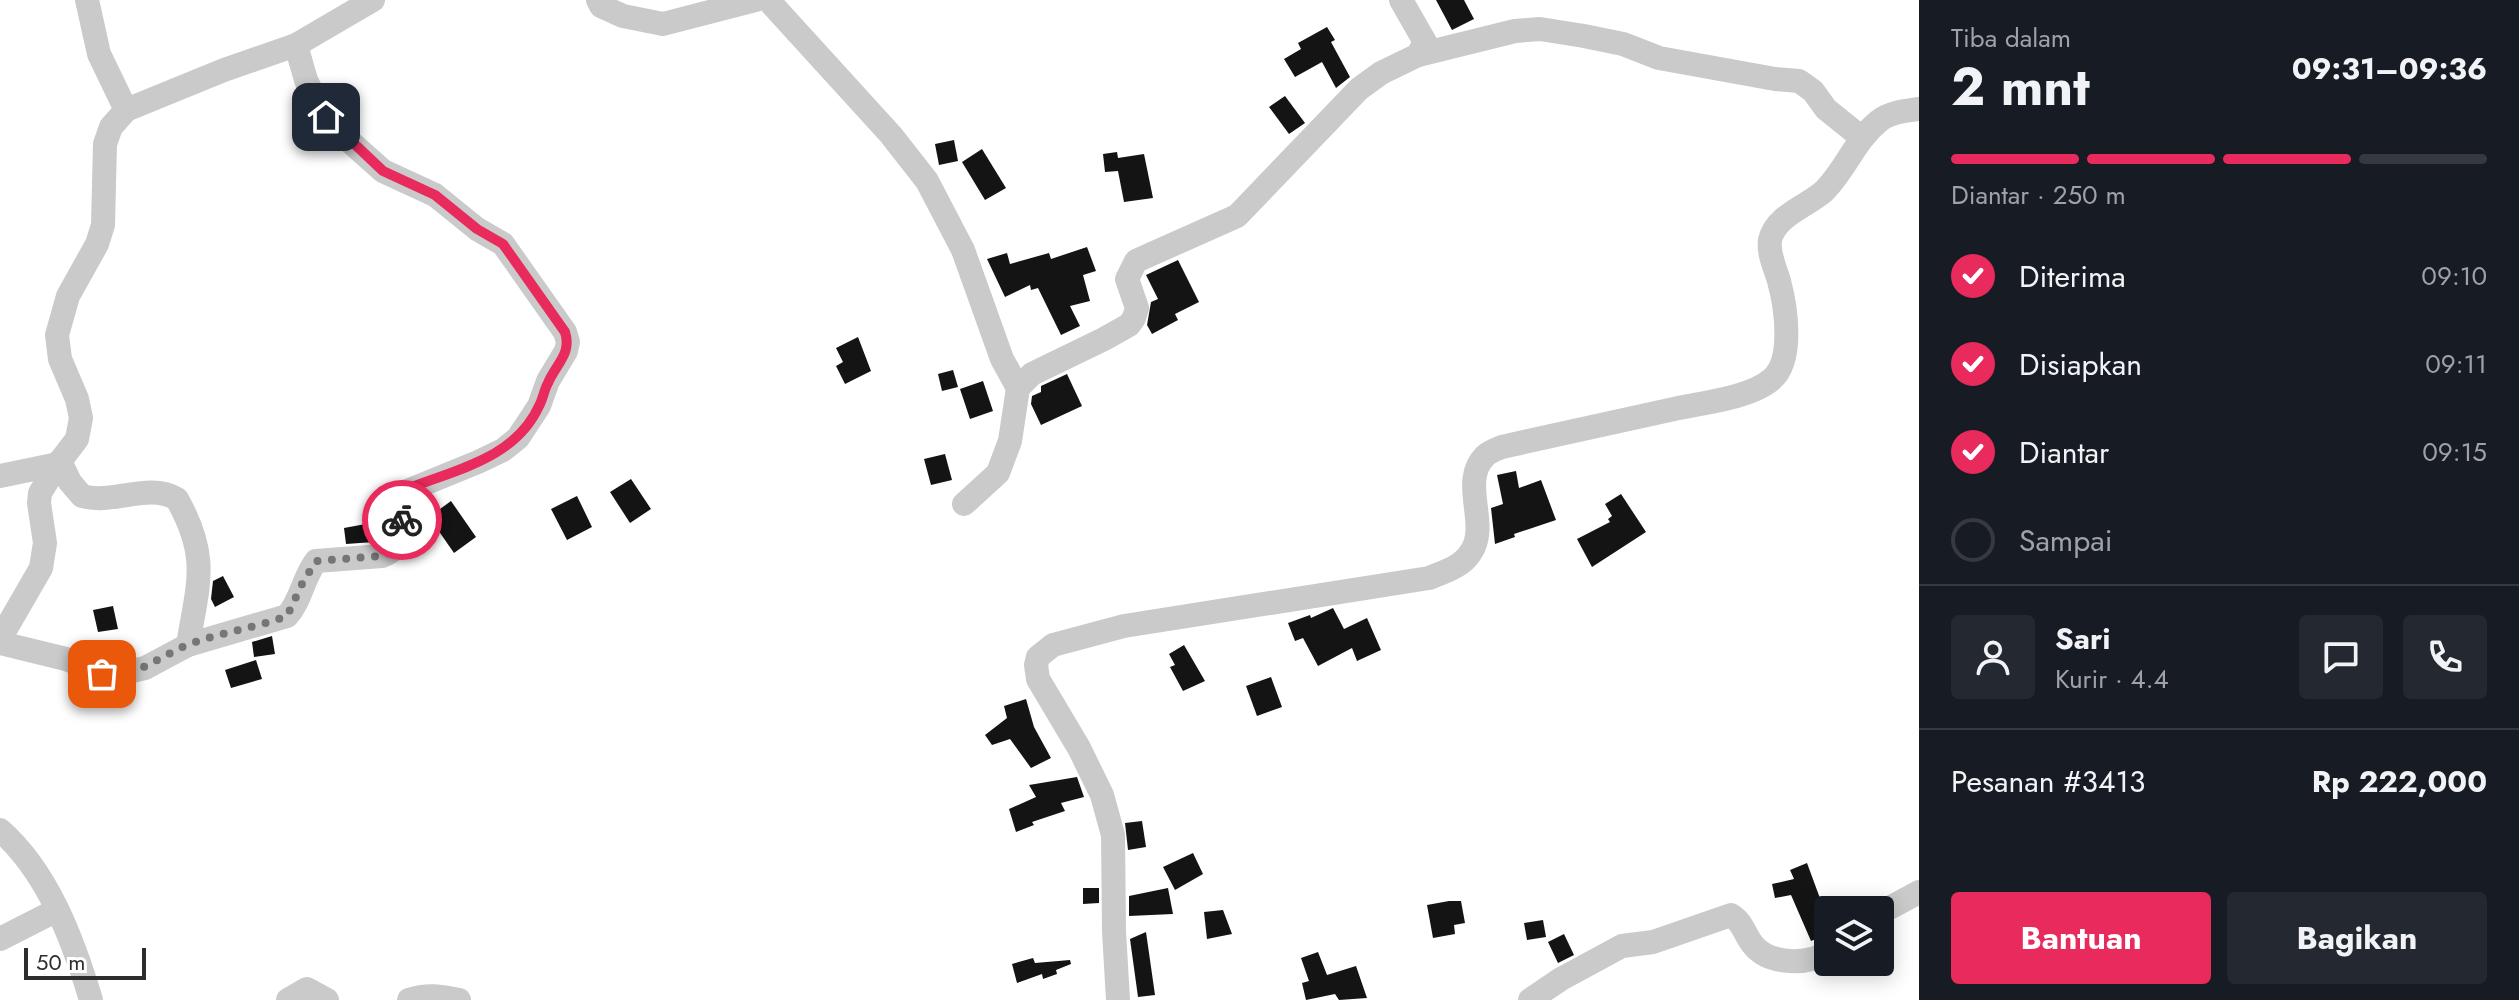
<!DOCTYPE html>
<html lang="id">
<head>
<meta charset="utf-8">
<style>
  :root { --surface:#171b24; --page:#242831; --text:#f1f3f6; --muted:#9ea1a6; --line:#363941; --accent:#e82a5c }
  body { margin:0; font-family:Jost,sans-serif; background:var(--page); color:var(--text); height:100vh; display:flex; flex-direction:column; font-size:30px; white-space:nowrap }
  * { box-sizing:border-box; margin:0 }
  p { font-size:26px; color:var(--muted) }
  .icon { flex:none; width:44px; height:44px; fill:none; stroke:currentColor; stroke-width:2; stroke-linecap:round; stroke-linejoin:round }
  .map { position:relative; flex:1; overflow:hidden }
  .sheet { display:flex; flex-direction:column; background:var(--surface); width:600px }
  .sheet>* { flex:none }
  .fabs { position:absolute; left:1814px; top:896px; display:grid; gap:16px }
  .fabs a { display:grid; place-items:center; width:80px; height:80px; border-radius:8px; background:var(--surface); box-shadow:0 4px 20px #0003; font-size:40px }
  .scale { position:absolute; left:24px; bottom:20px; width:122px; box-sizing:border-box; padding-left:8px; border:4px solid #2d2d2d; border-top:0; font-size:22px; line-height:28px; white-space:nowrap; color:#2d2d2d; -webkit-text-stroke:6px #fff; paint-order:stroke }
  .pin { position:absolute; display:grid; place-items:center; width:68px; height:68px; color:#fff; margin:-34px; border-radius:16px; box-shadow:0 4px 12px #0006 }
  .courier { position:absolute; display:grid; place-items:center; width:80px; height:80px; margin:-40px; border:6px solid #e82a5c; border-radius:50%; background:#fff; color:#222; box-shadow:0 2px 10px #0007 }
  .summary em { font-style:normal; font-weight:700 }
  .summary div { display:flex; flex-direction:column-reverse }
  .summary { display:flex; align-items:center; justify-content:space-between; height:136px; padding:0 32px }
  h1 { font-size:52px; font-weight:700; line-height:60px }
  .bar { display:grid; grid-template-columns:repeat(4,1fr); gap:12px 8px; align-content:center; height:96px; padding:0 32px }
  .bar i { height:10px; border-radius:6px; background:var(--line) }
  .bar .active { background:var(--accent) }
  .bar p { grid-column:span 4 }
  .line { display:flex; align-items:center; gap:20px; padding:0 32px; border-top:2px solid var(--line) }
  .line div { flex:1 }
  .round { display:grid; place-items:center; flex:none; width:84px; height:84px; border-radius:8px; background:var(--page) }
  ol { padding:0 32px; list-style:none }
  li { display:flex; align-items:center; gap:24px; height:88px }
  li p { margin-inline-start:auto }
  li .icon { padding:8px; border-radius:50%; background:var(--accent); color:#fff; stroke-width:4 }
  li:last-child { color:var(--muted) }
  li i { width:44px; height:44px; border:4px solid var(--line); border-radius:50% }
  .button { display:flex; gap:16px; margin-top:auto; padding:16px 32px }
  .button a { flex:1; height:92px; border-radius:8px; background:var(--accent); color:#fff; font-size:32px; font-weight:700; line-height:92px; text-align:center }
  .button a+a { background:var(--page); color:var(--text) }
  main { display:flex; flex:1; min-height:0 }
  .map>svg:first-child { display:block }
  .building { fill:#141414 }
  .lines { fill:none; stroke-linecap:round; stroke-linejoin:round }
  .minor { stroke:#cacaca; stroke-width:24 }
  .done { stroke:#767676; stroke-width:8; stroke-dasharray:0 14.4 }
  .route { stroke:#e82a5c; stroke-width:10 }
</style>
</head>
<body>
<main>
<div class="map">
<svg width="1919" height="1000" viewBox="0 0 1919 1000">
  <rect width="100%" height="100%" fill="#fff"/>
  <!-- building -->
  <g class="building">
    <path d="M1436,0H1464L1474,19L1452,30Z"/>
    <path d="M1327,27L1335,40L1331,42L1350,77L1336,88L1322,62L1295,77L1284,59L1301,49L1298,43Z"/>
    <path d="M1285,96L1305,123L1289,134L1269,107Z"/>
    <path d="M954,140L958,161L939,165L935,144Z"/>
    <path d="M982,149L1006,188L985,200L962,162Z"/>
    <path d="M1117,152L1118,158L1144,154L1153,198L1124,202L1118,171L1105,172L1103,154Z"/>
    <path d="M1087,247L1096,271L1083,275L1090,301L1070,306L1080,326L1061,335L1038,288L1031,290L1030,285L1005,297L987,259L1007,253L1010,264L1049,253L1051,259Z"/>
    <path d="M1178,260L1199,302L1175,314L1178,320L1152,334L1147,325L1151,302L1158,299L1146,275Z"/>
    <path d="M858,337L871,371L845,384L836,366L843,362L836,348Z"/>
    <path d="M953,370L958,387L942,391L938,374Z"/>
    <path d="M1067,374L1082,406L1041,425L1031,404L1032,396L1041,392V386Z"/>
    <path d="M983,381L993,411L970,419L960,389Z"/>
    <path d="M945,454L952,480L931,485L924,459Z"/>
    <path d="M1516,471L1519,488L1541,480L1556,520L1514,534L1515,537L1495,544L1491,508L1503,504L1497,475Z"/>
    <path d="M631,479L651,509L630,523L610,492Z"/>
    <path d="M1621,494L1646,532L1592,567L1577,539L1610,522L1608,519L1612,516L1605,504Z"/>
    <path d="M577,496L592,527L567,540L551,509Z"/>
    <path d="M451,501L476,537L454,553L429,517Z"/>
    <path d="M371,523L374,542L346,544L344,528Z"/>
    <path d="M223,576L234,597L215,607L211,599L213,581Z"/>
    <path d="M113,606L118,629L98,632L93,610Z"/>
    <path d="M1333,608L1344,629L1367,618L1381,650L1357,661L1352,648L1318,666L1303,638L1295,641L1288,623L1310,615L1311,618Z"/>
    <path d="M272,636L275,654L254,657L252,642Z"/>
    <path d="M1184,645L1205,681L1183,691L1170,667L1175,665L1169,654Z"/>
    <path d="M256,660L262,679L231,688L225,670Z"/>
    <path d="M1271,677L1282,707L1257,716L1246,686Z"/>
    <path d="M1026,699L1034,727L1051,758L1031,768L1010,739L992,745L985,735L1007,718L1004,706Z"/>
    <path d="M1077,777L1084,797L1061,803L1065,811L1032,822L1034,825L1016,832L1009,809L1036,797L1029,785Z"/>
    <path d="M1142,821L1146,847L1128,850L1125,823Z"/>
    <path d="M1193,853L1203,874L1175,890L1163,867Z"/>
    <path d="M1807,863L1828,920V934L1811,941L1791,895L1775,898L1772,884L1794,879L1790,870Z"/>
    <path d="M1083,888H1099V903L1083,904Z"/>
    <path d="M1168,888L1173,914L1129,916V896Z"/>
    <path d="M1449,901H1461L1465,923L1454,925L1455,934L1433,938L1427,905Z"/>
    <path d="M1223,910L1232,934L1207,939L1204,912Z"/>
    <path d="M1543,920L1546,937L1527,940L1524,923Z"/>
    <path d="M1146,932L1155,995L1138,997L1130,939Z"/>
    <path d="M1564,934L1574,955L1558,963L1548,942Z"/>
    <path d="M1318,952L1327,975L1356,966L1367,998L1339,1000L1335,994L1306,1000L1302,983L1309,981L1301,958Z"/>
    <path d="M1033,958L1035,963L1070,960L1071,964L1056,970L1057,974L1043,979L1042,974L1017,983L1012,964Z"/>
  </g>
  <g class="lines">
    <!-- minor -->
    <g class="minor">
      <path d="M87,0L99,54L126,110"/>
      <path d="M598,0L601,6L623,16L663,24L756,0"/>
      <path d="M768,0L891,135L927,181L963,250L1002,359L1018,388"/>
      <path d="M1418,55L1515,31L1540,29L1584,36L1623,44L1659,58L1775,79L1799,81L1813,91L1826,109L1862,138"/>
      <path d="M60,461L70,482L82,496C113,505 148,482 177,499C210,558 198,583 188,645"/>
      <path d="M0,476L58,464L77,439L81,418L77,399L60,359L57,335L68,296L97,244L103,225L105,144L111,127L126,110L224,70L296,45L373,0"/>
      <path d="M964,504L998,473L1010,441L1018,388L1032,374L1104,339L1129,325L1134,318L1137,308L1127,279L1136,261L1237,216L1359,89L1381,73L1418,55L1425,42L1401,0"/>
      <path d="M0,639L41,568L45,543L39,503L40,493L58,464"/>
      <path d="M0,643L66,659L102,674L114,675L145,668L188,645L287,616C301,601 303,578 316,561L382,556C413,544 396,517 407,491L478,462L503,450L518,438L539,406L548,381L566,351L568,342L565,332L503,244L477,229L435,195L383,171L338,131L316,101L306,80L296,45"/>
      <path d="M0,830C48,872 73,940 91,1000"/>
      <path d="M1880,913L1919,892"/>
      <path d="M0,939L57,910"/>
      <path d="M288,1000L307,989L327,1000"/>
      <path d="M409,1000C427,994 441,996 459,1000"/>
      <path d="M1118,1000L1114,931L1113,835L1102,795L1079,748L1038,679L1036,665L1038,657L1053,645L1124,626L1429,578C1444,572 1462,567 1471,552C1490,524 1459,482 1485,456C1489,452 1497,449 1502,447C1559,434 1616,422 1674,409C1701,403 1751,398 1772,379C1794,360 1786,307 1779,281C1775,267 1768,254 1770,240C1775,216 1807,206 1823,192C1845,171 1855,140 1879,121C1890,112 1905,111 1919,109"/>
      <path d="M1530,1000L1561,979L1622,946L1653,942L1731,915C1743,922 1745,936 1754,946C1770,965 1809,965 1828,952"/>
    </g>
  </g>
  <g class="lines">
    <!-- done -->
    <path class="done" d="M102,674C141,677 158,656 190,644C222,632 256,628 287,616L303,582L316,561L382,556C401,549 402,539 402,520"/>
    <!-- route -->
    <path class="route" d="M326,117L383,171L435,195L477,229L503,244L565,332C572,354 556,364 548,383C544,390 543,399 539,406C516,457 459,469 412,487C401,496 402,508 402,520"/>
  </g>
</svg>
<div class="fabs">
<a><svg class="icon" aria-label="layers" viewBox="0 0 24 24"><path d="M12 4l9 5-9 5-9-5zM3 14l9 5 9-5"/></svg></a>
</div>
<div class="scale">50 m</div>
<div class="pin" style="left:102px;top:674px;background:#ea580c"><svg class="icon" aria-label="bag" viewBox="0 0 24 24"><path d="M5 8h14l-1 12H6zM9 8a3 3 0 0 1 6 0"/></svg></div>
<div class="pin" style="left:326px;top:117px;background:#1f2937"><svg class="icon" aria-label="home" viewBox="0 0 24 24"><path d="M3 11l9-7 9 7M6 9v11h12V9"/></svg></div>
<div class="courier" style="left:402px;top:520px"><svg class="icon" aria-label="bike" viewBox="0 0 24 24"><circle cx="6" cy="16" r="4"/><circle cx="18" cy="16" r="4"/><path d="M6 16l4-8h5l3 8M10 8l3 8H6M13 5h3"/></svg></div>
</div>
<section class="sheet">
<div class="summary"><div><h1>2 mnt</h1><p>Tiba dalam</p></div><em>09:31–09:36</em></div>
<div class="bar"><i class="active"></i><i class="active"></i><i class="active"></i><i></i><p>Diantar · 250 m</p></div>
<ol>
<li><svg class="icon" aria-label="check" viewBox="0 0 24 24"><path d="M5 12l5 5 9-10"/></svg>Diterima<p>09:10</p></li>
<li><svg class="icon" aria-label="check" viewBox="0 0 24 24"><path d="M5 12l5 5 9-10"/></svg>Disiapkan<p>09:11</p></li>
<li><svg class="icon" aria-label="check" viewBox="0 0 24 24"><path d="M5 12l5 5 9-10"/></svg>Diantar<p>09:15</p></li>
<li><i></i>Sampai</li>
</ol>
<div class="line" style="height:144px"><a class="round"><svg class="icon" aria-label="person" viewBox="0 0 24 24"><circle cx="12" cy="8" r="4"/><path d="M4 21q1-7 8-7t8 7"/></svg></a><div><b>Sari</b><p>Kurir · 4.4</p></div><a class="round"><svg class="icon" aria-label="chat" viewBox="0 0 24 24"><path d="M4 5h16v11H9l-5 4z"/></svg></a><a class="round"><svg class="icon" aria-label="phone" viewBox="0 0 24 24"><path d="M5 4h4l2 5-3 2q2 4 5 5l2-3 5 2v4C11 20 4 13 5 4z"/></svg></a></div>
<div class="line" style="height:104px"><div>Pesanan #3413</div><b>Rp 222,000</b></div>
<div class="button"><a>Bantuan</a><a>Bagikan</a></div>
</section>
</main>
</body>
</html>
